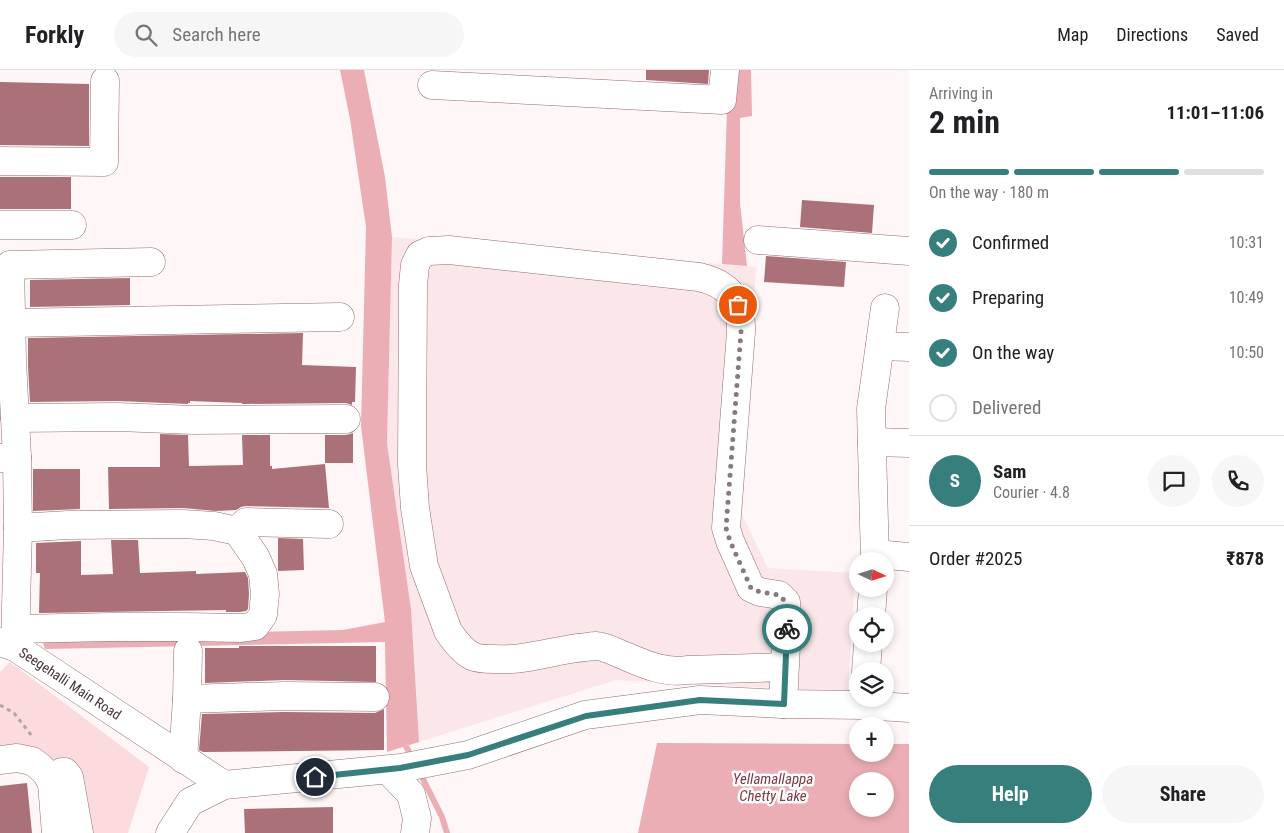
<!DOCTYPE html>
<html lang="en">
<head>
<meta charset="utf-8">
<style>
  :root { --surface:#fff; --page:#f6f6f6; --text:#202124; --muted:#757577; --line:#e0e0e0; --accent:#377f7c }
  body { margin:0; font-family:"Roboto Condensed",sans-serif; background:var(--page); color:var(--text); height:100vh; display:flex; flex-direction:column; font-size:19px; white-space:nowrap }
  * { box-sizing:border-box; margin:0 }
  p { font-size:16px; color:var(--muted) }
  .icon { flex:none; width:28px; height:28px; fill:none; stroke:currentColor; stroke-width:2; stroke-linecap:round; stroke-linejoin:round }
  .map { position:relative; flex:1; overflow:hidden }
  .drawer { display:flex; flex-direction:column; background:var(--surface); width:375px }
  .drawer>* { flex:none }
  .needle { width:32px; rotate:94deg }
  .controls { position:absolute; left:849px; top:482px; display:grid; gap:10px }
  .controls a { display:grid; place-items:center; width:45px; height:45px; border-radius:50%; background:var(--surface); box-shadow:0 2px 8px #0003; font-size:25px }
  .pin { position:absolute; display:grid; place-items:center; width:42px; height:42px; color:#fff; margin:-21px; border:2px solid #fff; border-radius:50%; box-shadow:0 1px 5px #0007 }
  .courier { position:absolute; display:grid; place-items:center; width:50px; height:50px; margin:-25px; border:4px solid #377f7c; border-radius:50%; background:#fff; color:#222; box-shadow:0 1px 6px #0007 }
  .overview em { font-style:normal; font-weight:700 }
  .overview div { display:flex; flex-direction:column-reverse }
  .overview { display:flex; align-items:center; justify-content:space-between; height:85px; padding:0 20px }
  h1 { font-size:32px; font-weight:700; line-height:38px }
  .bar { display:grid; grid-template-columns:repeat(4,1fr); gap:8px 5px; align-content:center; height:60px; padding:0 20px }
  .bar i { height:6px; border-radius:4px; background:var(--line) }
  .bar .selected { background:var(--accent) }
  .bar p { grid-column:span 4 }
  .line { display:flex; align-items:center; gap:12px; padding:0 20px; border-top:1px solid var(--line) }
  .line div { flex:1 }
  .round { display:grid; place-items:center; flex:none; width:52px; height:52px; border-radius:26px; background:var(--page) }
  ol { padding:0 20px; list-style:none }
  li { display:flex; align-items:center; gap:15px; height:55px }
  li p { margin-inline-start:auto }
  li .icon { padding:5px; border-radius:50%; background:var(--accent); color:#fff; stroke-width:4 }
  li:last-child { color:var(--muted) }
  li i { width:28px; height:28px; border:2px solid var(--line); border-radius:50% }
  .primary-button { display:flex; gap:10px; margin-top:auto; padding:10px 20px }
  .primary-button a { flex:1; height:58px; border-radius:30px; background:var(--accent); color:#fff; font-size:20px; font-weight:700; line-height:58px; text-align:center }
  .primary-button a+a { background:var(--page); color:var(--text) }
  header { display:flex; align-items:center; gap:30px; box-sizing:border-box; height:70px; padding:0 25px; background:var(--surface); border-bottom:1px solid var(--line) }
  header strong { font-size:24px }
  nav { display:flex; gap:28px; margin-inline-start:auto; font-size:18px }
  .search { width:350px; height:45px; background:var(--page); display:flex; align-items:center; gap:12px; box-sizing:border-box; padding:0 18px; border-radius:28px; color:var(--muted); font-size:19px }
  main { display:flex; flex:1; min-height:0 }
  .map>svg:first-child { display:block }
  .built { fill:#fbe7e9 }
  .green { fill:#fbdbde }
  .water { fill:#ecaeb5; fill-rule:evenodd }
  .lines { fill:none; stroke-linecap:round; stroke-linejoin:round }
  .stream { stroke:#ecaeb5; stroke-width:6 }
  .building { fill:#aa7178 }
  .minor-casing { stroke:#926e72; stroke-width:29 }
  .path { stroke:#b1a5a7; stroke-width:3; stroke-dasharray:4 4; stroke-linecap:butt }
  .minor { stroke:#fff; stroke-width:28 }
  .done { stroke:#877a7c; stroke-width:5; stroke-dasharray:0 9 }
  .route { stroke:#377f7c; stroke-width:6 }
  .labels { text-anchor:middle; stroke-width:5; stroke-linejoin:round; paint-order:stroke }
  .street-label { font-size:14px; fill:#473739; stroke:#fff }
  .water-label { font-size:15px; font-style:italic; fill:#813744; stroke:#fff }
</style>
</head>
<body>
<header>
<strong>Forkly</strong>
<div class="search"><svg class="icon" aria-label="search" viewBox="0 0 24 24"><circle cx="10" cy="10" r="6"/><path d="M15 15l6 6"/></svg>Search here</div>
<nav><a>Map</a><a>Directions</a><a>Saved</a></nav>
</header>
<main>
<div class="map">
<svg width="909" height="763" viewBox="0 0 909 763">
  <rect width="100%" height="100%" fill="#fef6f7"/>
  <!-- built -->
  <path class="built" d="M392,167L756,197L742,445L768,498L855,503L848,622L616,610L419,672L411,539L387,373Z"/>
  <!-- green -->
  <path class="green" d="M10,592L149,697L128,763H84L77,710L0,681V602Z"/>
  <!-- water -->
  <g class="water">
    <path d="M340,0H364L385,107L392,167L387,373L411,539L419,672L387,682L385,572L45,579L39,561L254,562L343,560L385,552L361,356L366,157L350,49Z"/>
    <path d="M736,0H751L752,46L740,48V133L747,196L722,194L727,39Z"/>
    <path d="M657,673L857,674L858,684H885V674H909V763H638ZM885,711V739H858V711Z"/>
  </g>
  <g class="lines">
    <!-- stream -->
    <g class="stream">
      <path d="M405,669L406,676L413,690"/>
      <path d="M419,701L442,747L447,763"/>
    </g>
  </g>
  <!-- building -->
  <g class="building">
    <path d="M646,0H709L708,14L646,10Z"/>
    <path d="M0,12L89,14V76L0,75Z"/>
    <rect x="0" y="107" width="71" height="32"/>
    <path d="M802,130L874,135L872,163L800,157Z"/>
    <path d="M766,186L846,192L844,217L764,212Z"/>
    <path d="M130,208V235L30,237V210Z"/>
    <path d="M303,263L302,295L356,297L355,332H352V335L346,333L242,334V333L190,331V333H188V334L118,331L30,332L28,297V268Z"/>
    <path d="M353,363V393H325V365H346Z"/>
    <path d="M160,364L188,365L189,396L243,395L242,365H270V396H272V399L325,394L329,438L246,436L241,437L236,440L216,441L183,438L109,439L108,397H160Z"/>
    <path d="M33,399H80V439L33,441Z"/>
    <path d="M278,468L303,469L304,500L278,501Z"/>
    <path d="M111,470H138L140,503L196,501V504L245,502L248,508L249,524L248,539L246,541L240,542H226V540L39,543L40,503H36V473L81,471V505L113,504Z"/>
    <path d="M239,576H376V612L284,610L205,613V578H239Z"/>
    <path d="M384,639V680L203,682L199,680L202,644L284,642L375,643Z"/>
    <path d="M27,713L32,763H0V716Z"/>
    <path d="M333,737V763H245L244,739Z"/>
  </g>
  <g class="lines">
    <!-- minor casing -->
    <g class="minor-casing">
      <g id="minor">
        <path d="M432,15L722,30L725,0"/>
        <path d="M0,91L104,92L105,11"/>
        <path d="M0,155H72"/>
        <path d="M758,170L909,181"/>
        <path d="M11,253L340,247"/>
        <path d="M880,276L909,277"/>
        <path d="M15,348L118,347L193,350L346,349"/>
        <path d="M872,372L909,373"/>
        <path d="M17,387L12,291L10,195L151,192"/>
        <path d="M0,388L17,387L18,458L15,577"/>
        <path d="M237,461L246,452L329,454"/>
        <path d="M876,484L909,487"/>
        <path d="M875,491L871,339L885,238"/>
        <path d="M871,546L873,519"/>
        <path d="M16,559L111,557H184L241,558L255,556L263,545L265,524L263,504L256,488L245,472L237,461L214,456L183,454L68,455L18,458"/>
        <path id="s1" d="M0,572L15,577L224,715"/>
        <path d="M866,601L868,574"/>
        <path d="M187,629L284,626L375,627"/>
        <path d="M783,634C784,614 785,595 786,575C787,561 788,546 786,532L779,525L760,522L751,518L730,471L726,458L741,262C742,231 730,214 699,207L449,180L429,181L420,185L415,195L413,215L412,394L415,438L424,496L448,561C454,570 462,581 472,586C478,589 487,589 494,589C523,591 549,582 577,578C583,578 590,576 596,576C603,576 611,580 618,583C640,592 662,604 687,600L785,597"/>
        <path d="M183,689L187,629L188,581"/>
        <path d="M0,690L17,688L32,691L40,697L47,704L52,714L56,763"/>
        <path d="M388,700L411,724L417,748L415,763"/>
        <path d="M62,702H65L69,707L79,763"/>
        <path d="M170,763L190,732L224,715L401,698L468,685L585,645L700,630L783,634L863,635L909,638"/>
      </g>
    </g>
    <!-- path -->
    <path class="path" d="M0,635L14,643L32,666"/>
    <!-- minor -->
    <use href="#minor" class="minor"/>
  </g>
  <g class="lines">
    <!-- done -->
    <path class="done" d="M738,235L741,250V262L726,458L730,471L751,518L760,522L779,525L786,532L787,559"/>
    <!-- route -->
    <path class="route" d="M315,707L400,698L468,685L586,646L700,630L784,634L787,559"/>
  </g>
  <g class="labels">
    <!-- street labels -->
    <g class="street-label">
      <text dy="5" stroke="none"><textPath href="#s1" startOffset="82">Seegehalli Main Road</textPath></text>
    </g>
    <!-- water labels -->
    <g class="water-label">
      <text x="773" y="714">Yellamallappa<tspan x="773" dy="17">Chetty Lake</tspan></text>
    </g>
  </g>
</svg>
<div class="controls">
<a><svg class="needle" viewBox="-14 -14 28 28"><path d="M0-13l5 13h-10z" fill="#e53935"/><path d="M0 13l5-13h-10z" fill="#757577"/></svg></a>
<a><svg class="icon" aria-label="locate" viewBox="0 0 24 24"><circle cx="12" cy="12" r="6"/><path d="M12 2v4M12 18v4M2 12h4M18 12h4"/></svg></a>
<a><svg class="icon" aria-label="layers" viewBox="0 0 24 24"><path d="M12 4l9 5-9 5-9-5zM3 14l9 5 9-5"/></svg></a>
<a>+</a>
<a>−</a>
</div>
<div class="pin" style="left:738px;top:235px;background:#ea580c"><svg class="icon" aria-label="bag" viewBox="0 0 24 24"><path d="M5 8h14l-1 12H6zM9 8a3 3 0 0 1 6 0"/></svg></div>
<div class="pin" style="left:315px;top:707px;background:#1f2937"><svg class="icon" aria-label="home" viewBox="0 0 24 24"><path d="M3 11l9-7 9 7M6 9v11h12V9"/></svg></div>
<div class="courier" style="left:787px;top:559px"><svg class="icon" aria-label="bike" viewBox="0 0 24 24"><circle cx="6" cy="16" r="4"/><circle cx="18" cy="16" r="4"/><path d="M6 16l4-8h5l3 8M10 8l3 8H6M13 5h3"/></svg></div>
</div>
<section class="drawer">
<div class="overview"><div><h1>2 min</h1><p>Arriving in</p></div><em>11:01–11:06</em></div>
<div class="bar"><i class="selected"></i><i class="selected"></i><i class="selected"></i><i></i><p>On the way · 180 m</p></div>
<ol>
<li><svg class="icon" aria-label="check" viewBox="0 0 24 24"><path d="M5 12l5 5 9-10"/></svg>Confirmed<p>10:31</p></li>
<li><svg class="icon" aria-label="check" viewBox="0 0 24 24"><path d="M5 12l5 5 9-10"/></svg>Preparing<p>10:49</p></li>
<li><svg class="icon" aria-label="check" viewBox="0 0 24 24"><path d="M5 12l5 5 9-10"/></svg>On the way<p>10:50</p></li>
<li><i></i>Delivered</li>
</ol>
<div class="line" style="height:90px"><b class="round" style="background:var(--accent);color:#fff">S</b><div><b>Sam</b><p>Courier · 4.8</p></div><a class="round"><svg class="icon" aria-label="chat" viewBox="0 0 24 24"><path d="M4 5h16v11H9l-5 4z"/></svg></a><a class="round"><svg class="icon" aria-label="phone" viewBox="0 0 24 24"><path d="M5 4h4l2 5-3 2q2 4 5 5l2-3 5 2v4C11 20 4 13 5 4z"/></svg></a></div>
<div class="line" style="height:65px"><div>Order #2025</div><b>₹878</b></div>
<div class="primary-button"><a>Help</a><a>Share</a></div>
</section>
</main>
</body>
</html>
